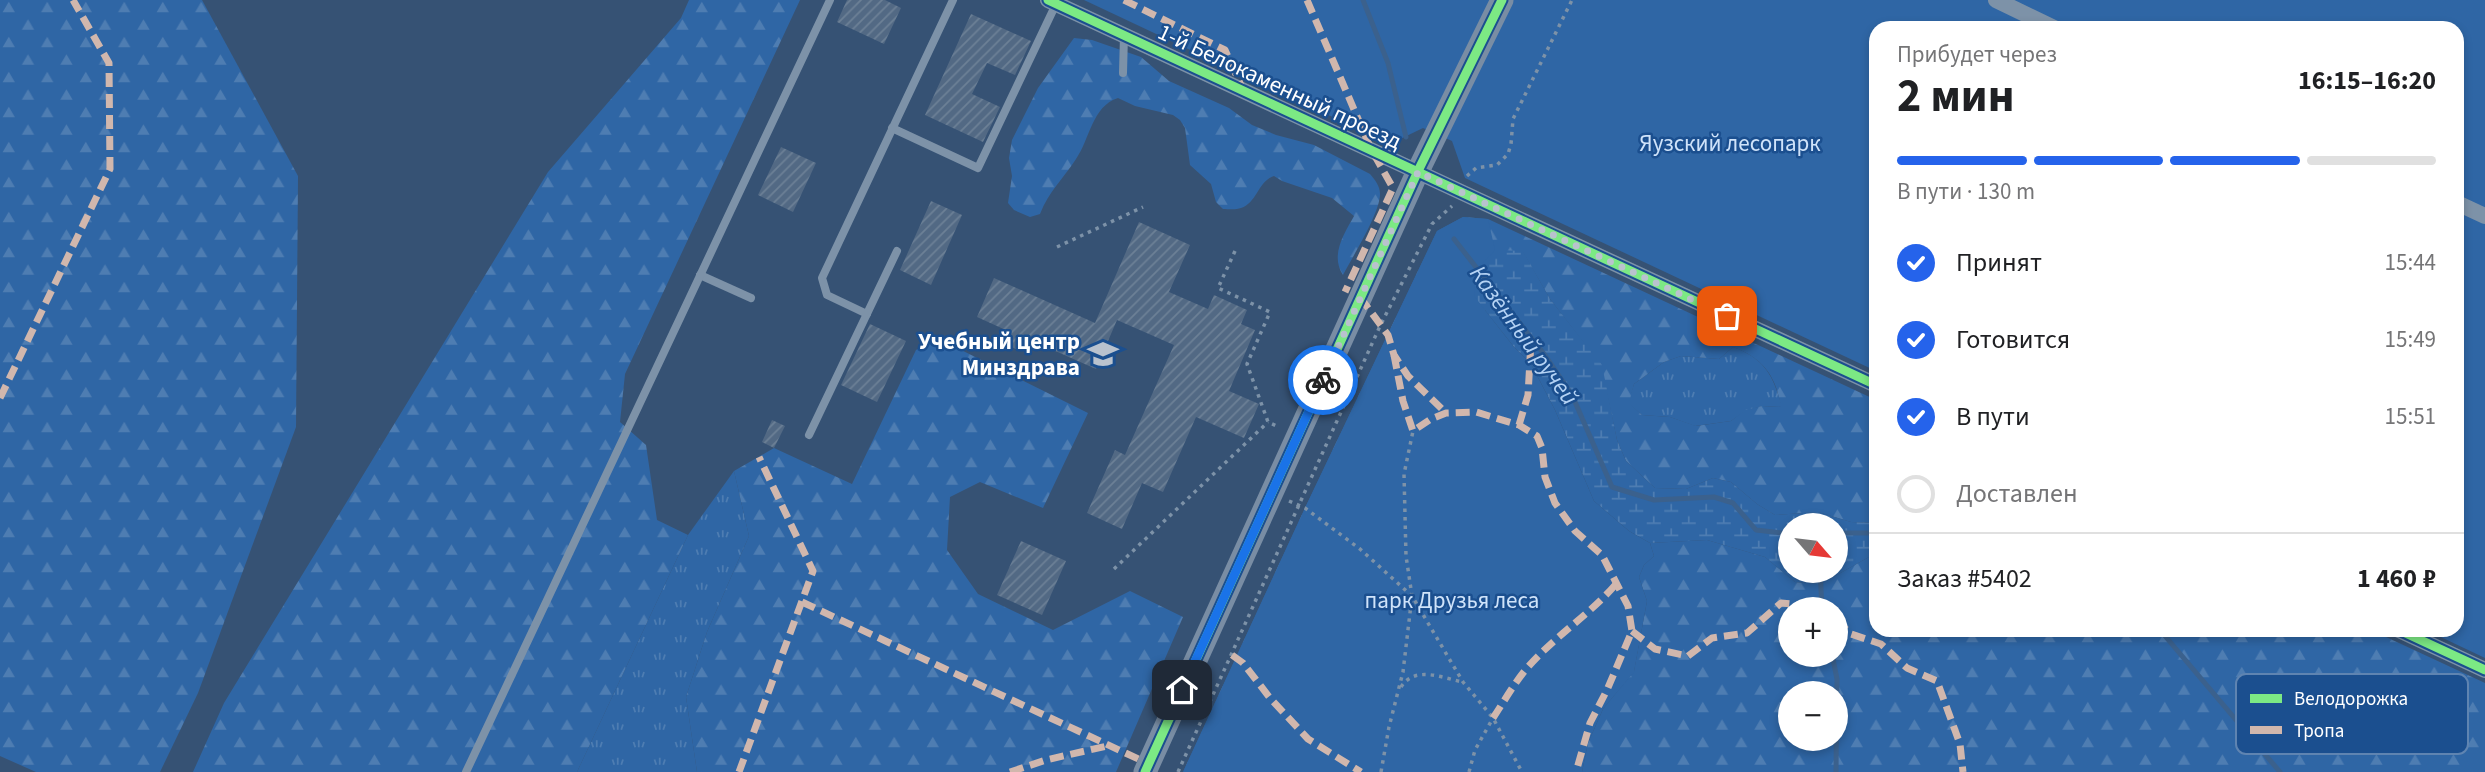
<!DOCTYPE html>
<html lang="ru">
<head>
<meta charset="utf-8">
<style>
  :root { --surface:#fff; --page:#f6f6f6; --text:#202124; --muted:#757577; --line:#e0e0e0; --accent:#2563eb }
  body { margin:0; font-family:"Source Sans 3",sans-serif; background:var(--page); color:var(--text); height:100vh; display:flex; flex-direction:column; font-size:26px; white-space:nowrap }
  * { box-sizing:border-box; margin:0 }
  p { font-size:23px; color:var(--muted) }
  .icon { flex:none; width:38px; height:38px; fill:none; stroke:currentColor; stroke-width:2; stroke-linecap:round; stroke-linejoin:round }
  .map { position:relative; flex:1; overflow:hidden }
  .sheet { position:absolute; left:1869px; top:21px; width:595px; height:616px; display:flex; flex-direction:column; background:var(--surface); border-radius:21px; box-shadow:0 4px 10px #0003 }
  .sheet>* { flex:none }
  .needle { width:46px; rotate:118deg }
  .buttons { position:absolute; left:1778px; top:513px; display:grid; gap:14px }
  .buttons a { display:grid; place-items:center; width:70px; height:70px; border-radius:50%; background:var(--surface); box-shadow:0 4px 10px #0003; font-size:35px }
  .pin { position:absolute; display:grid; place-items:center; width:60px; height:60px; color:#fff; margin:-30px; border-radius:14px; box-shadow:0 4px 10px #0006 }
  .courier { position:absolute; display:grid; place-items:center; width:70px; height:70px; margin:-35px; border:5px solid #1a73e8; border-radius:50%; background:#fff; color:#222; box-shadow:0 2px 9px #0007 }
  .headline em { font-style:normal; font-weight:700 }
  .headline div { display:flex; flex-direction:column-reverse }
  .headline { display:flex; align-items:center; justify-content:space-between; height:119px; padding:0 28px }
  h1 { font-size:46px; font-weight:700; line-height:52px }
  .bar { display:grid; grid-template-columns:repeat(4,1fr); gap:10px 7px; align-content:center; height:84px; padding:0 28px }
  .bar i { height:9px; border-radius:5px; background:var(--line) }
  .bar .selected { background:var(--accent) }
  .bar p { grid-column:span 4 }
  .line { display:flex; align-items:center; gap:18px; padding:0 28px; border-top:2px solid var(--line) }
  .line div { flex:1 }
  ol { padding:0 28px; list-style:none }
  li { display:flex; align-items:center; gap:21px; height:77px }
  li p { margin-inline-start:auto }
  li .icon { padding:7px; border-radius:50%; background:var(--accent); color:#fff; stroke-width:4 }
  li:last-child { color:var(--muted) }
  li i { width:38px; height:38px; border:4px solid var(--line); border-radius:50% }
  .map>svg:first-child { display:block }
  .grass { fill:url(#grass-tufts) }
  .forest { fill:url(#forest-firs); fill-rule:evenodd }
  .wetland { fill:url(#wetland-marsh); fill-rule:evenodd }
  .park { fill:#2f66a5 }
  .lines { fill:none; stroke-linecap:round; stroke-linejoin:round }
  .stream { stroke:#3b618d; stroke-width:5 }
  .building { fill:url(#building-hatch) }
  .path { stroke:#7d92a8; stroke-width:3.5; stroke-dasharray:3.5 5; stroke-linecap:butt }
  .lane { stroke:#7d92a8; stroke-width:8 }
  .street { stroke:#7d92a8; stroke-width:16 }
  .secondary { stroke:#798da4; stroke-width:23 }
  .quiet { stroke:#d1b7ad; stroke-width:7; stroke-dasharray:14 7; stroke-linecap:butt }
  .cycleway-casing { stroke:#1b4f8f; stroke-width:13 }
  .cycleway { stroke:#7ce984; stroke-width:9 }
  .done { stroke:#b9c2ce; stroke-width:7; stroke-dasharray:0 12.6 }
  .route { stroke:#1a73e8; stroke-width:9 }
  .labels { text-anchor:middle; stroke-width:5; stroke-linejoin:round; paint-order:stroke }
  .street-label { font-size:23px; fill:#fff; stroke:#1b4f8f }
  .park-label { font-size:23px; fill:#cfe3fa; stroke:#1b4f8f }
  .poi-label { font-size:23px; font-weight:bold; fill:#fff; stroke:#1b4f8f; text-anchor:end }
  .water-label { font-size:24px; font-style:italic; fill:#b5d3f5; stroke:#1b4f8f }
  .key { fill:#1b4f8f; stroke:#5f84b1; stroke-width:2 }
  .key-label { font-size:19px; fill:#fff }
</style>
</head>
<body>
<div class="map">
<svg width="2485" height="772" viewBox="0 0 2485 772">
  <defs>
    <pattern id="grass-tufts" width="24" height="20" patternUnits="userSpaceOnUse" patternTransform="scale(1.75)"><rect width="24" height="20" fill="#2f66a5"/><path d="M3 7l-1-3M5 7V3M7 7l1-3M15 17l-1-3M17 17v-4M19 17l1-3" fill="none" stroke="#4e7db2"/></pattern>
    <pattern id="forest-firs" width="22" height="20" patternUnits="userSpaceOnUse" patternTransform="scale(1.75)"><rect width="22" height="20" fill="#2f66a5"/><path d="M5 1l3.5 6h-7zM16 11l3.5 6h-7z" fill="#4e7db2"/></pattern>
    <pattern id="wetland-marsh" width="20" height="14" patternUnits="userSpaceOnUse" patternTransform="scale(1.75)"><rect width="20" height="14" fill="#2f66a5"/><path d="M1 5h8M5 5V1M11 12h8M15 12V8" fill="none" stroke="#4e7db2"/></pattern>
    <pattern id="building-hatch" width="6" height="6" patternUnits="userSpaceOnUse" patternTransform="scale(1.75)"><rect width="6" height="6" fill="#526984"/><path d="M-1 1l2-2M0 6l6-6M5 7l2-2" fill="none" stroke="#6c8096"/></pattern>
  </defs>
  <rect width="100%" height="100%" fill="#365274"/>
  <!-- grass -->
  <g class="grass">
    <path d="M1733,347C1765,359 1773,375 1782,407L1762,406L1745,411L1731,421L1695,426L1670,417L1642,415L1628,403L1634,384L1664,362L1681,356L1719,359Z"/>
    <path d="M734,471L749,536L707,632L686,697L697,772H577L688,535Z"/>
  </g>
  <!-- forest -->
  <g class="forest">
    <path d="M0,0H202L298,176L296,427L198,693L160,772H36L0,756Z"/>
    <path d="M689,0H800L625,374L620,422L646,445L657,520L688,535L577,772H193L224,703L548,172L681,18Z"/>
    <path d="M1074,38L1092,40L1141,57L1169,81L1229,108L1252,125L1276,135L1314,145L1370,174C1375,180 1380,186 1380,194C1380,213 1353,256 1343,275C1330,255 1344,234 1354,216L1332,198L1282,181L1274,176C1258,181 1257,203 1241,208C1236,210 1228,209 1223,209L1216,202L1211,184L1190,165L1185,128L1180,120L1173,115L1135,106L1118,98C1092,106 1090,139 1076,159C1063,179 1049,191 1040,214L1030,217L1014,210L1008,203L1012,176L1009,158L1012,140L1038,88Z"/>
    <path d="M1463,217L1488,219L1876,400V523L1851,522L1818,512L1775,515L1757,504L1731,482L1713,478L1686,489L1655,488L1626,461L1617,440L1601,365L1550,299L1523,252L1183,772L1305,508L1437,231ZM1733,347C1763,358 1776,376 1781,407L1762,406L1745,410L1731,421L1696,426L1670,417L1642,415L1629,403L1634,384L1664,362L1681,356L1719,359Z"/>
    <path d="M937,338L1088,413L1043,508L980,482L950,497L947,550L978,594L1053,630L1130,591L1183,617L1116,772H697L686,697L707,632L749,536L734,471L774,448L852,484L916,350Z"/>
    <path d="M1707,540L1765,557L1795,582L1821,584L1876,553V630H2371L2485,683V772H1582L1588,743L1603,709L1634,671L1647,601L1639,577L1644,565L1654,556L1650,543ZM1790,609H1836V654H1790ZM1790,693H1836V738H1790Z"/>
  </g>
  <!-- wetland -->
  <path class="wetland" d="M1495,250L1523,251L1550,299L1602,365L1617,440L1626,461L1655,488L1686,489L1713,478L1731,482L1757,504L1775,515L1818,512L1851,522L1876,523V553L1821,584L1795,582L1765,557L1707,540L1650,543L1629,531L1594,501L1555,410L1531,364L1514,347L1473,295L1476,270ZM1790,525H1836V570H1790Z"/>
  <!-- park -->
  <g class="park">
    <path d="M1084,0H2485V658L2426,630H2457V28H1876V371L1465,178L1452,141L1423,128L1390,144Z"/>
    <path d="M1463,217L1488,219L1495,250L1476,270L1474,296L1514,347L1531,364L1555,410L1594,501L1629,531L1650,543L1654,556L1644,565L1639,577L1647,601L1634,672L1603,709L1588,743L1582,772H1183L1305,508L1437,231Z"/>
  </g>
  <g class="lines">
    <!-- stream -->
    <g class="stream">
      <path d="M1363,0L1388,63L1406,137"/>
      <path d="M1454,239L1544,354L1572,395L1612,487L1654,500L1714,497L1733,503L1756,530L1790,534"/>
      <path d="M1836,533H1876"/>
      <path d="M1820,570L1822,609"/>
      <path d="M2160,630L2280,772"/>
      <path d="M1832,654L1837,679L1836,772"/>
    </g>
  </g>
  <!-- building -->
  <g class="building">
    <path d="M847,0H885L901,8L884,44L837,22Z"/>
    <path d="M971,14L1031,41L1015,75L987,63L972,94L1000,107L983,142L925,115Z"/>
    <path d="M781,147L816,163L793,212L758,195Z"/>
    <path d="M931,201L962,215L931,285L900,270Z"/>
    <path d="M1139,222L1190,245L1169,292L1208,309L1214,295L1247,310L1241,324L1255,330L1229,391L1259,404L1244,438L1196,417L1163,492L1142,483L1122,529L1087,513L1115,450L1125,455L1174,345L1117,320L1096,369L1026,338L1020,351L1003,343L1008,331L977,317L994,278L1095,323Z"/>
    <path d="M870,324L906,341L877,402L841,385Z"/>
    <path d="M772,420L785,426L774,448L762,442Z"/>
    <path d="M1021,541L1066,561L1042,615L997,595Z"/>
  </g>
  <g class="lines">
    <!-- path -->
    <g class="path">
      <path d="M1467,176L1476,168L1497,165L1508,154L1511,144L1513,119L1572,0"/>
      <path d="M1057,247L1143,207"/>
      <path d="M1235,251L1218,288L1270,312L1247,364L1268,422L1279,427"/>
      <path d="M1289,501L1305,508L1360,549L1412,596L1463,682L1493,718L1522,772"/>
      <path d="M1114,569L1268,422"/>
      <path d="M1401,687C1415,665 1442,678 1463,682"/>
      <path d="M1178,772L1380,326L1432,224L1452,206"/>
      <path d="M1381,772L1389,727L1403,672L1412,596L1406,556L1404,474L1413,431"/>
      <path d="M1469,772L1475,750L1493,718"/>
    </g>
    <!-- lane -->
    <g class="lane">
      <path d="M1123,73L1124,35"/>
      <path d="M892,128L978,168L1056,4"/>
      <path d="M700,275L751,298"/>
      <path d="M867,314L827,295L822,278L953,0"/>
      <path d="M809,435L897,251"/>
      <path d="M466,772L830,0"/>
    </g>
    <!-- street -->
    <g class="street">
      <path d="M1048,0L1876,385"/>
      <path d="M1996,0L2054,28"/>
      <path d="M2457,203L2485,216"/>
      <path d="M2399,630L2485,670"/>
    </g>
    <!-- secondary -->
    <path class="secondary" d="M1145,772L1418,171L1502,0"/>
    <!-- quiet -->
    <g class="quiet">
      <path d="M1124,0L1225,50L1243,90"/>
      <path d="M1307,0L1371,149L1393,188L1345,292"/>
      <path d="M1360,297L1388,335L1394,355L1408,376L1446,413"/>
      <path d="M1394,355L1403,401L1413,431L1431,419L1446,413L1476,412L1519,425L1537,436L1542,448L1545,477L1555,503L1575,531L1602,555L1628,606L1632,631L1607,690L1590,723L1576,772"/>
      <path d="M0,398L110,169L109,63L73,0"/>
      <path d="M1519,425L1528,395L1531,342"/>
      <path d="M802,602L1149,764"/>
      <path d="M1836,620L1851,634L1881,644L1907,668L1937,681L1960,744L1963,772"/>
      <path d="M1632,631L1655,649L1688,656L1712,638L1747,633L1781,603L1822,607L1824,609"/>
      <path d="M1232,655L1243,663L1270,698L1308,739L1361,772"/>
      <path d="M1493,718C1503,703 1512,687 1523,673C1550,639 1589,616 1617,583"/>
      <path d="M739,772L813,571L759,457"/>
      <path d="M1010,772L1046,760L1107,746"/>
    </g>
    <!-- cycleway casing -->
    <g class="cycleway-casing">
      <g id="cycleway">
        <path d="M1048,0L1876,385"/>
        <path d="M2399,630L2485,670"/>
        <path d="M1145,772L1418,171L1502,0"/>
      </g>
    </g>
    <!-- cycleway -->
    <use href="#cycleway" class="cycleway"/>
  </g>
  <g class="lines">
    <!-- done -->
    <path class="done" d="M1323,380L1418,172L1727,316"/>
    <!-- route -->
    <path class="route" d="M1182,690L1323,380"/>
  </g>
  <!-- icons -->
  <defs>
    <g id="university-bare" transform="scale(2.415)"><path d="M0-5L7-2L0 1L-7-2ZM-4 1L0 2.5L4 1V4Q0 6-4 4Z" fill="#b9c2ce" stroke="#1b4f8f" stroke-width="2.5" paint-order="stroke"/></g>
  </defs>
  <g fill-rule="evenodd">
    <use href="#university-bare" x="1103" y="354"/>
  </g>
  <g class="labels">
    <!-- street labels -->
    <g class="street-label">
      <text transform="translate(1280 86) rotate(25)" y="8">1-й Белокаменный проезд</text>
    </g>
    <!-- park labels -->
    <g class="park-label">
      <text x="1730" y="151">Яузский лесопарк</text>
      <text x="1452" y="608">парк Друзья леса</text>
    </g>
    <!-- poi labels -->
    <g class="poi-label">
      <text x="1080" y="349">Учебный центр<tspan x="1080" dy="26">Минздрава</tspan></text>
    </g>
    <!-- water labels -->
    <g class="water-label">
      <text transform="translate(1524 335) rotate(54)" y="8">Казённый ручей</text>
    </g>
  </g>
  <!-- legend -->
  <rect x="2236" y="674" width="232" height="80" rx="10" class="key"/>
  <rect x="2250" y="694" width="32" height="9" fill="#7ce984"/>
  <rect x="2250" y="726" width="32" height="8" fill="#d1b7ad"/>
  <g class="key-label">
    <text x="2294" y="705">Велодорожка</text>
    <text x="2294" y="737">Тропа</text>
  </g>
</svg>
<div class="buttons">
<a><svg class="needle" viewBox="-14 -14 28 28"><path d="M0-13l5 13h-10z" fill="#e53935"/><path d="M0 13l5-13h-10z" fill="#757577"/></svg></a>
<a>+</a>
<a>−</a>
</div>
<div class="pin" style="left:1727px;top:316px;background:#ea580c"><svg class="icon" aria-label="bag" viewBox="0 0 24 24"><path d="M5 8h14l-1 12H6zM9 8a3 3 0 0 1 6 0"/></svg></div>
<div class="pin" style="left:1182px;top:690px;background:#1f2937"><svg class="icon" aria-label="home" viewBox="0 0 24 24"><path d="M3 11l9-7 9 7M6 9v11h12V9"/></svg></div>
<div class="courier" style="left:1323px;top:380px"><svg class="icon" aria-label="bike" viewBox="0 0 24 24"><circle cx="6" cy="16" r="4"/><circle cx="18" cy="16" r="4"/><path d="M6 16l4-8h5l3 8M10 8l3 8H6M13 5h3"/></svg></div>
<section class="sheet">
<div class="headline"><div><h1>2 мин</h1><p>Прибудет через</p></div><em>16:15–16:20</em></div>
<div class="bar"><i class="selected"></i><i class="selected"></i><i class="selected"></i><i></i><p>В пути · 130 m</p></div>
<ol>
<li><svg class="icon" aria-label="check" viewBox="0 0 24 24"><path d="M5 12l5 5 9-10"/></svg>Принят<p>15:44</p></li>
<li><svg class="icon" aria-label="check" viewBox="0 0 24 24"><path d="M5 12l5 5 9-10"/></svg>Готовится<p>15:49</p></li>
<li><svg class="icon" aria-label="check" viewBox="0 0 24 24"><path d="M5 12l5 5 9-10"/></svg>В пути<p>15:51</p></li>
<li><i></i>Доставлен</li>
</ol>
<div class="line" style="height:91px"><div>Заказ #5402</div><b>1 460 ₽</b></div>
</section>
</div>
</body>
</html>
